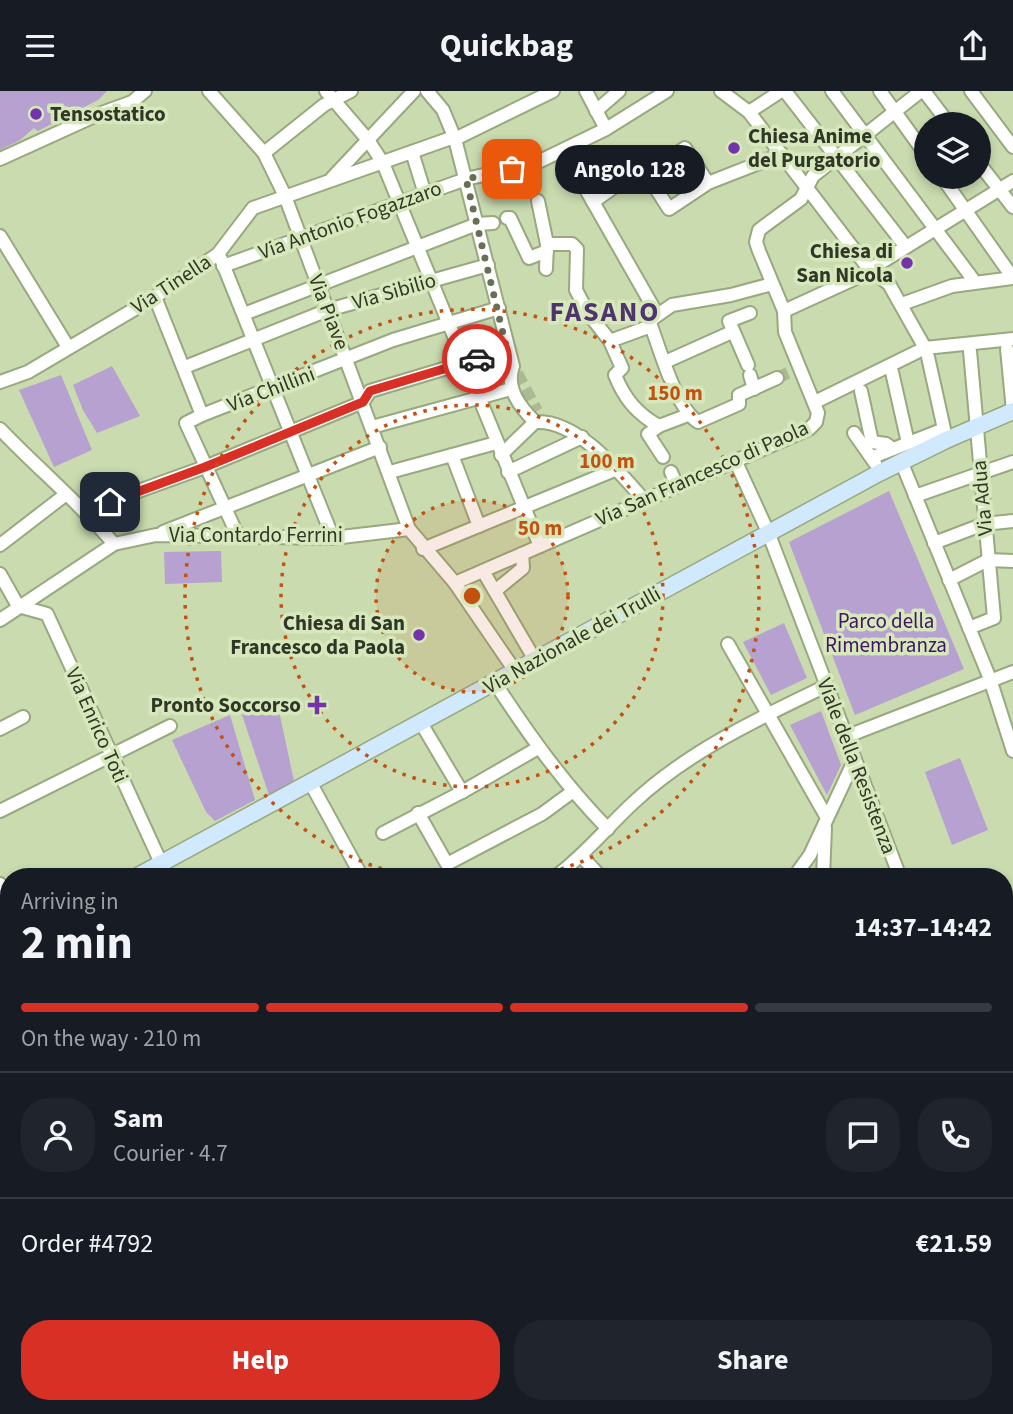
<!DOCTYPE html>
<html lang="en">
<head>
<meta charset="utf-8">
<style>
  :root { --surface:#171b24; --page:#20242c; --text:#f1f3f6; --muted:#9ea1a6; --line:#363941; --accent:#d93025 }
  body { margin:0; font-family:"Source Sans 3",sans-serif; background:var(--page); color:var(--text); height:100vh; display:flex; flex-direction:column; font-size:26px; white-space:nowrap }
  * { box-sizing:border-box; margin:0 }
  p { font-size:23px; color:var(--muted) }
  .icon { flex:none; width:38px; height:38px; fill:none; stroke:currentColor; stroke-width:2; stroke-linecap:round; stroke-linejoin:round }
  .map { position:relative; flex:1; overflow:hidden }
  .details { position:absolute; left:0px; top:777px; width:1013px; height:546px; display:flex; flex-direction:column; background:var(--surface); border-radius:28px 28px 0 0; box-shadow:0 4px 10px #0003 }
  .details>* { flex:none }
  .controls { position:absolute; left:914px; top:21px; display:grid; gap:14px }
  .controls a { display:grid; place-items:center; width:77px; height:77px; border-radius:50%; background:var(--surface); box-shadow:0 4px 10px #0003; font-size:35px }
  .pin { position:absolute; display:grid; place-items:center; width:60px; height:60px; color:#fff; margin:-30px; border-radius:14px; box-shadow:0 4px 10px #0006 }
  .courier { position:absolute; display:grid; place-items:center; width:70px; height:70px; margin:-35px; border:5px solid #d93025; border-radius:50%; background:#fff; color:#222; box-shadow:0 2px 9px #0007 }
  .bubble { position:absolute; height:49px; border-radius:24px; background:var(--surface); box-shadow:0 4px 10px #0003; font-size:23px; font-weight:700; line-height:49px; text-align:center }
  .headline em { font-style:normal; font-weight:700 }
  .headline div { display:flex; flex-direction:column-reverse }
  .headline { display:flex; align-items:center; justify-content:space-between; height:119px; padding:0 21px }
  h1 { font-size:46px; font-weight:700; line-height:52px }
  .bar { display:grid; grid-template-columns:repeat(4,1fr); gap:10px 7px; align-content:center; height:84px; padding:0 21px }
  .bar i { height:9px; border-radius:5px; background:var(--line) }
  .bar .active { background:var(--accent) }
  .bar p { grid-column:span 4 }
  .line { display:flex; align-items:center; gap:18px; padding:0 21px; border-top:2px solid var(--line) }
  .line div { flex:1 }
  .round { display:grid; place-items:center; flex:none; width:74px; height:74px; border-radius:28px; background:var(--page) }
  .primary-button { display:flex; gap:14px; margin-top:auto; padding:14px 21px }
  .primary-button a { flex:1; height:80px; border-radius:28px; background:var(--accent); color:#fff; font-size:28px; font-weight:700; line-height:80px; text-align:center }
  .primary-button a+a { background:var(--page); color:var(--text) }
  header { display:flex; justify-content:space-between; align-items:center; height:91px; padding:0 21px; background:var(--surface); font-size:32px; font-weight:700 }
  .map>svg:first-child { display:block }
  .green { fill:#b6a1d1 }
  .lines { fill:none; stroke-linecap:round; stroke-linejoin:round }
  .street-tunnel { stroke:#abba94; stroke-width:12; stroke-dasharray:12 6; stroke-linecap:butt }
  .street-casing { stroke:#98a87f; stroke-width:16 }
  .secondary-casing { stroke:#98a87f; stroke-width:19 }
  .street { stroke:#fff; stroke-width:12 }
  .secondary { stroke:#d0e9fd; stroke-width:16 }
  .done { stroke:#677056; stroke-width:7; stroke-dasharray:0 12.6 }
  .route { stroke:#d93025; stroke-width:9 }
  .ring { fill:none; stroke:#c35211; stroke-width:3.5; stroke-dasharray:3.5 7 }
  .poi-dot { fill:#7334a9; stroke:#d7e8bc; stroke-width:2.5 }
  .labels { text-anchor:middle; stroke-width:7; stroke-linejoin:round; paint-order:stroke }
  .poi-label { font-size:21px; font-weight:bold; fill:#313726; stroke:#d7e8bc; text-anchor:end }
  .street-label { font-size:21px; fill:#313726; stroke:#d7e8bc }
  .park-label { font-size:21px; fill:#3e165f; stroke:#d7e8bc }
  .district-label { font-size:28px; font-weight:bold; letter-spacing:2px; fill:#50346e; stroke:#d7e8bc }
  .centre { fill:#c35211; stroke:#d7e8bc; stroke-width:3.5 }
  .ring-label { font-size:21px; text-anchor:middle; font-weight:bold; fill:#c35211; stroke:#d7e8bc; stroke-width:7; stroke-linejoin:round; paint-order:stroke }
</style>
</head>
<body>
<header><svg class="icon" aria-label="menu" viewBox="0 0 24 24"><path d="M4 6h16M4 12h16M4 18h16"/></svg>Quickbag<svg class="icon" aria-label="share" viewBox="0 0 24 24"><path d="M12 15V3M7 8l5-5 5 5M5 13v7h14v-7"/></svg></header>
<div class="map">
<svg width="1013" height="1323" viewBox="0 0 1013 1323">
  <rect width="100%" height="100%" fill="#cadbb0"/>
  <!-- green -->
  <g class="green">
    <path d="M0,0H107L98,9L38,40L34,37L20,49L0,59Z"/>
    <path d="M112,275L140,325L97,342L83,319L73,294Z"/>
    <path d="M61,284L92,359L54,376L19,299Z"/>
    <path d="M889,400L964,578L855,624L789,451Z"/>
    <path d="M221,460L222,491L165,493L164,461Z"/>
    <path d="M784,532L807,587L771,604L743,551Z"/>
    <path d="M276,606L294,690L269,704L240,618Z"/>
    <path d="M821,620L841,674L827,704L790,634Z"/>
    <path d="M230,624L255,709L215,730L206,721L172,649Z"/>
    <path d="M960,667L988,739L952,754L925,681Z"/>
    <path d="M9,1266V1314H57L40,1323H1L0,1271Z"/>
  </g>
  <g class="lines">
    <!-- street-tunnel -->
    <g class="street-tunnel">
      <path d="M517,282L537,320"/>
      <path d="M777,287L790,281"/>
    </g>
    <!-- street casing -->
    <g class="street-casing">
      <g id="street">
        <path d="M209,0L264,62L285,105L409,438L455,492L515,580"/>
        <path d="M326,0L368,49L383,72L540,455"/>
        <path d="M427,0L443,19L455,48L513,275C505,297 520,316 535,331C577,328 619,381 644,409"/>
        <path d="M586,0L606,38"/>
        <path d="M721,0L749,21L869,178L889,193L925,257"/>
        <path d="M785,0L906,156"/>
        <path d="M832,0L975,191"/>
        <path d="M880,0L926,64"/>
        <path d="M921,0L813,85L801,108L759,139L756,151L759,160L784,220L856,187L1013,90"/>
        <path d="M924,0L949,33"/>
        <path d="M971,0L1013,56"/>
        <path d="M596,20L619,0"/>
        <path d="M749,21L781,0"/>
        <path d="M455,48L553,0"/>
        <path d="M564,60L657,223"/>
        <path d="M412,61L425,103"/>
        <path d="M264,62L324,14L351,0"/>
        <path d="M0,68L99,23L132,11L145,0"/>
        <path d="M978,71L1013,116"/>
        <path d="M942,86L1013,187"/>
        <path d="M332,87L414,0"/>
        <path d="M621,91L636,80L646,82"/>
        <path d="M708,92L685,57L646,82L669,118L708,92L782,63"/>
        <path d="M538,110L547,153L546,178"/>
        <path d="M593,111L614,96"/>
        <path d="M507,127H510L529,167L547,160"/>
        <path d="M0,145L68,256"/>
        <path d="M547,153H572L577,158L576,199L588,222L610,250L622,277L615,284C624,307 637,323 659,335"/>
        <path d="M221,168L333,447"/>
        <path d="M223,175L466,88L536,72L606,38L667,0"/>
        <path d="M155,206L202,324L186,332L237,443"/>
        <path d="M902,213L952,195L1013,187"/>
        <path d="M244,223L477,133L493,132"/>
        <path d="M652,228L672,214L731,204L772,193"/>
        <path d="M651,235C661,261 676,317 698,331L739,313V304L777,287"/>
        <path d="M610,250L651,235"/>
        <path d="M1007,258L1013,320"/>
        <path d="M665,271L732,241"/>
        <path d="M748,274L729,230L750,222"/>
        <path d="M185,276L328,219L488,174"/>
        <path d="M892,281L908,352"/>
        <path d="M750,284L754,298"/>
        <path d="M0,291L28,281L155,206L218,163L253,117L454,46"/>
        <path d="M861,300L872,351L886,353L893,358"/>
        <path d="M815,311L925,257L1013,248"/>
        <path d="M202,324L393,249L499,217"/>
        <path d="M372,336L511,298"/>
        <path d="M0,338C37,377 80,412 114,453"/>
        <path d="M854,342L875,372"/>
        <path d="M452,364L479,435"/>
        <path d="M501,364L535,331"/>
        <path d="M663,366L648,343L659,335L688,324"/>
        <path d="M873,366L944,338L928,266"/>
        <path d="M735,369L768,441L900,786"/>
        <path d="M901,370L990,588L1013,660"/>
        <path d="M390,381L496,352"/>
        <path d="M508,381L582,346"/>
        <path d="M671,381L677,395"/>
        <path d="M915,405L1013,371"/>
        <path d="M86,419L205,376L363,311L370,300L507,259"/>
        <path d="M163,441L380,356"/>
        <path d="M934,452L984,433L1013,430"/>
        <path d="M0,454L65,404"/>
        <path d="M423,458L617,378"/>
        <path d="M483,480L535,569"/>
        <path d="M0,483L18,515L47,523L161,772"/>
        <path d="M949,489L988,469L1013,470"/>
        <path d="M455,492L809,338L816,331L818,322L785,241L784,220"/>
        <path d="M495,500L523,477L522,463"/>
        <path d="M0,529L114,453L156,444L333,447L409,438"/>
        <path d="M969,537L994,527L970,260"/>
        <path d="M728,553L826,725"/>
        <path d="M495,592C529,644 564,693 608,738"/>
        <path d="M421,632L462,701"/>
        <path d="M0,638L23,626"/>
        <path d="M845,646L1013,581"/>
        <path d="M310,691L362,786"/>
        <path d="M0,720L170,635"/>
        <path d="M418,722L447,773L542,723L572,701"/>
        <path d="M383,742L462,701L538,657"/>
        <path d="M582,766L601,786"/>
        <path d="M555,786C585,764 606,737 633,712C687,661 759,627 826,595"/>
        <path d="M794,786L810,764L854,670"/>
        <path d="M823,786L825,737"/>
        <path d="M0,793L9,809"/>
        <path d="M1004,919L1013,920"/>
        <path d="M1004,1005L1013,966"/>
        <path d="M1004,1081L1013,1067"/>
        <path d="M1004,1090L1013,1094"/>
        <path d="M0,1097L9,1092"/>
        <path d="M0,1119L9,1136"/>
        <path d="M1004,1251L1013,1248"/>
        <path d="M0,1255L9,1250"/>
        <path d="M138,1314L144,1323"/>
        <path d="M429,1314L433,1323"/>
        <path d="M587,1314L592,1323"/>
        <path d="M603,1314L607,1323"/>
        <path d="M887,1314L888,1323"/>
        <path d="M900,1314L902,1323"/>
        <path d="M54,1323L70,1314"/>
        <path d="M290,1323L297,1314"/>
        <path d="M794,1323L814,1314"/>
      </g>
    </g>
    <!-- secondary casing -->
    <g class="secondary-casing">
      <g id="secondary">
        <path d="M136,786L879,382L946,349L1013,320"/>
        <path d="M0,861L9,856"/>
      </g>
    </g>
    <!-- street -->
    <use href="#street" class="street"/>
    <!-- secondary -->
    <use href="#secondary" class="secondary"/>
  </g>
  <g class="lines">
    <!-- done -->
    <path class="done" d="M477,268L507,259L466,88L512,78"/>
    <!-- route -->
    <path class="route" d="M110,411L205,376L363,311L370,300L477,268"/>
  </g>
  <!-- distance rings -->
  <circle cx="472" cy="505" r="96" fill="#c35211" fill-opacity=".12"/>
  <g class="ring">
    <circle cx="472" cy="505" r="96"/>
    <circle cx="472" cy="505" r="191"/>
    <path d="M412 786A287 287 0 1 1 532 786"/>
  </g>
  <!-- markers -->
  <g class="poi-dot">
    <circle cx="36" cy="23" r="7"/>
    <circle cx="734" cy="57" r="7"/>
    <circle cx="907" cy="172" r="7"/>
    <circle cx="419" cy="544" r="7"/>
    <path d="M313.5 603.5h7v7h7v7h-7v7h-7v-7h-7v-7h7z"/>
  </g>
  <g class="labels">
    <!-- poi labels -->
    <g class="poi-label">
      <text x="50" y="30" text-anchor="start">Tensostatico</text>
      <text x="748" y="52" text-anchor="start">Chiesa Anime<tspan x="748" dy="24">del Purgatorio</tspan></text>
      <text x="893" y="167">Chiesa di<tspan x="893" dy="24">San Nicola</tspan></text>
      <text x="405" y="539">Chiesa di San<tspan x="405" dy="24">Francesco da Paola</tspan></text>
      <text x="301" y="621">Pronto Soccorso</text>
    </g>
    <!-- street labels -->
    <g class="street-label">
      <text transform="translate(350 129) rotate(-20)" y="7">Via Antonio Fogazzaro</text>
      <text transform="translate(171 193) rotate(-33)" y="7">Via Tinella</text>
      <text transform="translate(394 200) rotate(-16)" y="7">Via Sibilio</text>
      <text transform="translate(329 221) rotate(69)" y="7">Via Piave</text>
      <text transform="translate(271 298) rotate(-21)" y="7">Via Chillini</text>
      <text transform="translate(702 382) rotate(-24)" y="7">Via San Francesco di Paola</text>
      <text transform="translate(982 407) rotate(-95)" y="7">Via Adua</text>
      <text x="256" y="451">Via Contardo Ferrini</text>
      <text transform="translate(572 549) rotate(-29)" y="7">Via Nazionale dei Trulli</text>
      <text transform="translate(97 634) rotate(66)" y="7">Via Enrico Toti</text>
      <text transform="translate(857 675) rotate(69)" y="7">Viale della Resistenza</text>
    </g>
    <!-- park labels -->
    <g class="park-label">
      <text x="886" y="537">Parco della<tspan x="886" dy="24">Rimembranza</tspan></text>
    </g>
    <!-- district labels -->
    <g class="district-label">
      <text x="605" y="230">FASANO</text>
    </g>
  </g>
  <circle cx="472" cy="505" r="10" class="centre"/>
  <g class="ring-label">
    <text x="675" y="309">150 m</text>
    <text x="607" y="377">100 m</text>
    <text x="540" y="444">50 m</text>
  </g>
</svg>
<div class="controls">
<a><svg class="icon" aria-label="layers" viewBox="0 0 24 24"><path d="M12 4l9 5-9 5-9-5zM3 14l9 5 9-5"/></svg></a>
</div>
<div class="pin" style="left:512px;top:78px;background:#ea580c"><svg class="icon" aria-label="bag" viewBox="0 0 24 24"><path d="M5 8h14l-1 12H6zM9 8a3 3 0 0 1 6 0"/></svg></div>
<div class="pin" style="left:110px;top:411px;background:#1f2937"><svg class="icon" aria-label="home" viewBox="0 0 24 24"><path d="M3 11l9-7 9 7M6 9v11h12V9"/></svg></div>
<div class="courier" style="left:477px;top:268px"><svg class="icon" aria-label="car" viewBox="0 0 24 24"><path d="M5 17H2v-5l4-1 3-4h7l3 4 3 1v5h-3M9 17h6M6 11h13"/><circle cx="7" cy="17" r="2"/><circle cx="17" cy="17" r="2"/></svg></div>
<div class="bubble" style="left:555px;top:54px;width:150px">Angolo 128</div>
<section class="details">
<div class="headline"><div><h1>2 min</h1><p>Arriving in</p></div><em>14:37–14:42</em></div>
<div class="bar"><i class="active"></i><i class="active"></i><i class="active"></i><i></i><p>On the way · 210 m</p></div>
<div class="line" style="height:126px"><a class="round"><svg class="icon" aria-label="person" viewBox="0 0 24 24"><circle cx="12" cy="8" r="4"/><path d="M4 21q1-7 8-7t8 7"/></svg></a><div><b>Sam</b><p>Courier · 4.7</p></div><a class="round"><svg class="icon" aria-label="chat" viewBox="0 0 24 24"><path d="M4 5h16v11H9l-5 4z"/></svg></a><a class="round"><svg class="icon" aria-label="phone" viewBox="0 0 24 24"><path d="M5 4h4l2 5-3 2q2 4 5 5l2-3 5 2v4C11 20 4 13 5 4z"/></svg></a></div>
<div class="line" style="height:91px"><div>Order #4792</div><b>€21.59</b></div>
<div class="primary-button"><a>Help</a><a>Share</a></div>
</section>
</div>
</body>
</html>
